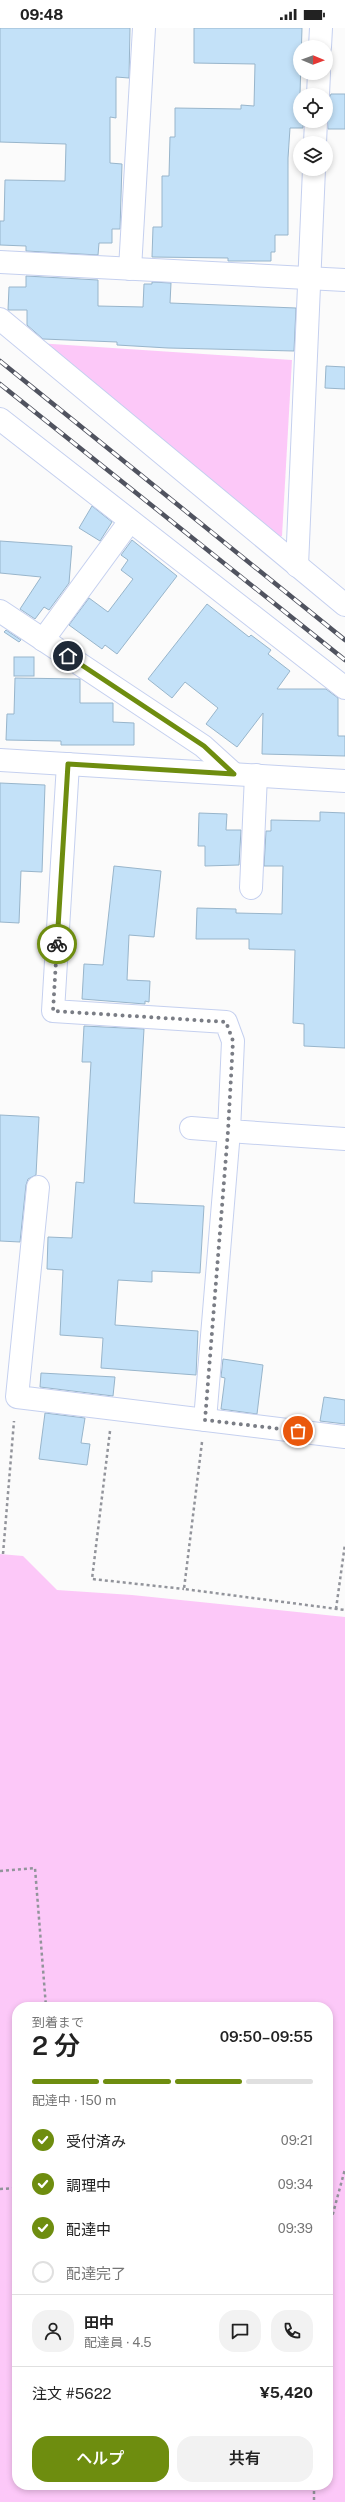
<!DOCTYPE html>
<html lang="ja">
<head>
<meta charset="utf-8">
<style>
  :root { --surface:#fff; --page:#f2f2f2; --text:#222; --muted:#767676; --line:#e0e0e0; --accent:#6e8d0f }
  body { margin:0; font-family:"Public Sans","Noto Sans JP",sans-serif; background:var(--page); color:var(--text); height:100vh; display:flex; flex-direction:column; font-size:15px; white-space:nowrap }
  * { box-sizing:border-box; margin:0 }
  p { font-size:13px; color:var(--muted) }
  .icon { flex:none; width:22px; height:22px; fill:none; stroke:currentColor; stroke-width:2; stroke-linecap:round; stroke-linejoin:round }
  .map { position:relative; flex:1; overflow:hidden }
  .sheet { position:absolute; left:12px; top:1974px; width:321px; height:488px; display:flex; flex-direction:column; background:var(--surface); border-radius:16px; box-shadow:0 2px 6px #0003 }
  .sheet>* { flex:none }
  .needle { width:26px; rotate:91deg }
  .controls { position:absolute; left:293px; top:12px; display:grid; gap:8px }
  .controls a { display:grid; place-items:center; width:40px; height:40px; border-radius:50%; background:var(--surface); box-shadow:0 2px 6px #0003; font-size:20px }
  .pin { position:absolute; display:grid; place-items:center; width:34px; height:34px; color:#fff; margin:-17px; border:2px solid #fff; border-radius:50%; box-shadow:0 1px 4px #0007 }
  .courier { position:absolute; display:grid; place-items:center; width:40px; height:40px; margin:-20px; border:3px solid #6e8d0f; border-radius:50%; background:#fff; color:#222; box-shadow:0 1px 5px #0007 }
  .summary em { font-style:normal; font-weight:600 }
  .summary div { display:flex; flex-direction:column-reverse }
  .summary { display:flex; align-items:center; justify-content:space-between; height:68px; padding:0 20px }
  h1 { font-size:26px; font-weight:600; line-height:30px }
  .bar { display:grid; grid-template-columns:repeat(4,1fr); gap:6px 4px; align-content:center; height:48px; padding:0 20px }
  .bar i { height:5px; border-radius:3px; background:var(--line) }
  .bar .on { background:var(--accent) }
  .bar p { grid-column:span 4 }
  .line { display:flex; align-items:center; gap:10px; padding:0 20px; border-top:1px solid var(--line) }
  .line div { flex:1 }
  .round { display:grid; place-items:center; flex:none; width:42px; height:42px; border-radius:16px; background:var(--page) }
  ol { padding:0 20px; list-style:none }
  li { display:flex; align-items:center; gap:12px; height:44px }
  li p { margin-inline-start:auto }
  li .icon { padding:4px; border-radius:50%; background:var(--accent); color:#fff; stroke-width:4 }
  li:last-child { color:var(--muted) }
  li i { width:22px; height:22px; border:2px solid var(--line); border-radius:50% }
  .cta { display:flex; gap:8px; margin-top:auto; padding:8px 20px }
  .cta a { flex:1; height:46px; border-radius:16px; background:var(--accent); color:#fff; font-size:16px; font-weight:600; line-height:46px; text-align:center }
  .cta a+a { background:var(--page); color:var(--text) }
  .status { display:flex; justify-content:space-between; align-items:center; height:28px; padding:0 20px; background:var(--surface); direction:ltr }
  .status svg { height:11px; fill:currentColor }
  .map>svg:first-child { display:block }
  .green { fill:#fcc8f8; fill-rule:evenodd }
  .building { fill:#c3e1f8; stroke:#98b5cb }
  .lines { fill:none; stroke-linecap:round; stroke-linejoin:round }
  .minor-casing { stroke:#c5d0ef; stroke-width:24 }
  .path { stroke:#92949b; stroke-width:2.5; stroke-dasharray:3 3; stroke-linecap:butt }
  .minor { stroke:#fff; stroke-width:22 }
  .rail-casing { stroke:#50535f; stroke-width:4.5 }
  .rail { stroke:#fff; stroke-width:3; stroke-dasharray:9; stroke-linecap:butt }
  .done { stroke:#7a7d85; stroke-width:4; stroke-dasharray:0 7.2 }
  .route { stroke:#6e8d0f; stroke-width:5 }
</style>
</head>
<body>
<div class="status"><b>09:48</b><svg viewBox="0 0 49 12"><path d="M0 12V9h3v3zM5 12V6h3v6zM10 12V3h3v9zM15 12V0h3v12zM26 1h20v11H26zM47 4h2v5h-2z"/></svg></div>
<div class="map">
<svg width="345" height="2474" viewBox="0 0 345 2474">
  <rect width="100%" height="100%" fill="#fbfbfb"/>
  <!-- green -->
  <g class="green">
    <path d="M37,315L292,332L282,508L274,511Z"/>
    <path d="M0,1526L23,1528L57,1562L132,1567L345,1589V2474H0ZM17,1979H328V2457H17Z"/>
  </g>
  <!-- building -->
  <g class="building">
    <path d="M0,0H130L129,50L116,49V90L110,89V135L122,136L120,201H112V215H99L98,227L26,223V218L0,217V193H4L5,152L65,153L66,116L0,114Z"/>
    <path d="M194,0H302L300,66L306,67H300V93H303V100H290L288,130V207H275V224H271V233H228V230L152,229L153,199H162V148H169L170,109H175V80L241,81V77L254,78L255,36L194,35Z"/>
    <path d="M331,66H345V101H328L326,76Z"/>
    <path d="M26,248L98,252V278L143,279L144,256H152V254L171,255L170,275L296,280L294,323L168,320L117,317V314L43,311L27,297V282H8L9,259H26Z"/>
    <path d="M326,338L345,339V361L325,360Z"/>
    <path d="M92,478L112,494L100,513L79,500Z"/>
    <path d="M132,512L177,548L117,626L105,617L102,621L69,597L89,570L108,584L133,551L121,542L128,532L121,527Z"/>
    <path d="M0,513L72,518L69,555L49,582L44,579L35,591L20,581L41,549L0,545Z"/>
    <path d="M207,576L249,609L251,607L271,622L268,626L290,643L277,661H326L338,670V708H345V728L262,726L263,685L237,719L206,696L218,680L185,654L172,670L148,651Z"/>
    <path d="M6,602L21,612L19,614L4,604Z"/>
    <rect x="14" y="629" width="20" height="19"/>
    <path d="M15,650L80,651V675H113V694L134,695V717H61V713L6,712L7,686H14Z"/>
    <path d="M0,755L45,757L42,844L21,843L19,895L0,894Z"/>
    <path d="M320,784L345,785V1020L304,1018V996L293,995L295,922L249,921V911H196L197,880L236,881V885L282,886L283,838H264L266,803H271V792L320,793Z"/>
    <path d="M199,785L227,786L226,802H241L239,837L205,838V818H198Z"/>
    <path d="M114,838L161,843L154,909L129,907L127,952L150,953L149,974L145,973V976L82,971L84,936L103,937Z"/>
    <path d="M84,998L144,1001L134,1175L204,1178L200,1245L152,1243V1254L118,1252L115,1297L198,1303L196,1347L101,1340L103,1310L60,1307L63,1242L47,1241L48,1209L72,1210L76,1154L84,1155L91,1034H82Z"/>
    <path d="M0,1087L39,1089L36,1147L28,1151L26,1157L20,1214L0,1213Z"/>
    <path d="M223,1331L263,1337L257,1386L221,1381L225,1350L221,1349Z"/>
    <path d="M41,1345L115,1349L113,1368L40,1359Z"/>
    <path d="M324,1369L345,1372V1396L320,1393Z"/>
    <path d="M45,1385L85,1390L81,1415L90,1416L87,1437L39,1431Z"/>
  </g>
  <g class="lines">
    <!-- minor casing -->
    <g class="minor-casing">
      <g id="minor">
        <path d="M320,19L321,0"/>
        <path d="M318,67L319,45"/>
        <path d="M315,115L316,93"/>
        <path d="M0,234L345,252"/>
        <path d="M130,241L144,0"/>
        <path d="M0,291L345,577"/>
        <path d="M0,391L345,660"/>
        <path d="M297,538L314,141"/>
        <path d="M0,583L203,718L234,746"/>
        <path d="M43,612L130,493"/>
        <path d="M0,732L345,753"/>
        <path d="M68,736L53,983L226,994L233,1013L229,1103L345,1111"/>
        <path d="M251,860L256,747"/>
        <path d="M191,1100L229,1103L205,1392"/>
        <path d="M38,1159L17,1369L345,1409"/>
      </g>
    </g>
    <!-- path -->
    <g class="path">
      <path d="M110,1403L92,1551L184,1561"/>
      <path d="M202,1414L184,1561L345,1582"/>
      <path d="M3,1526L14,1393"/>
      <path d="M336,1581L345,1516"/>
      <path d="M0,1843L35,1840L46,1979"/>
      <path d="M0,2161L17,2160"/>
      <path d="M328,2204L345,2141"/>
      <path d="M314,2472V2457"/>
    </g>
    <!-- minor -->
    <use href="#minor" class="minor"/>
    <!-- rail casing -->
    <g class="rail-casing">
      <g id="rail">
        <path d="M0,333L345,612"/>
        <path d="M0,356L345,632"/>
      </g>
    </g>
    <!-- rail -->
    <use href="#rail" class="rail"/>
  </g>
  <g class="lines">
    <!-- done -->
    <path class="done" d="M57,916L53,983L226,994L233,1013L228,1103L205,1392L298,1403"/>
    <!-- route -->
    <path class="route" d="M57,916L68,736L234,746L204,718L68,628"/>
  </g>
</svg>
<div class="controls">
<a><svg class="needle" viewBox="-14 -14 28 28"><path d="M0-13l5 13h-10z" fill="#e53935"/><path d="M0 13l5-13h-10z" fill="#767676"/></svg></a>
<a><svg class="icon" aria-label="locate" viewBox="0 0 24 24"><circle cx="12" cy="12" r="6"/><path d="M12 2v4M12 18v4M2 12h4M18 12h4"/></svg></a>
<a><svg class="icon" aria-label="layers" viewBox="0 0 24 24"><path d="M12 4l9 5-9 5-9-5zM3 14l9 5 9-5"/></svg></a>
</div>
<div class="pin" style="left:298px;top:1403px;background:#ea580c"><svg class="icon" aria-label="bag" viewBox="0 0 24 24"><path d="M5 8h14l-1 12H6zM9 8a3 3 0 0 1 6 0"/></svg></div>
<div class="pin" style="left:68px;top:628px;background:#1f2937"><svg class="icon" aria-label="home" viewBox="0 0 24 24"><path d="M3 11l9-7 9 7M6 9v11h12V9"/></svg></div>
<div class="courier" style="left:57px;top:916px"><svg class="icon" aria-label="bike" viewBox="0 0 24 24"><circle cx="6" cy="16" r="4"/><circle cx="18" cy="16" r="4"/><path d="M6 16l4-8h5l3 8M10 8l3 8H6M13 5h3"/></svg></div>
<section class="sheet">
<div class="summary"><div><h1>2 分</h1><p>到着まで</p></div><em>09:50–09:55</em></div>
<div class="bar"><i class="on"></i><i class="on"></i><i class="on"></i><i></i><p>配達中 · 150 m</p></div>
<ol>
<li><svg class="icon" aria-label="check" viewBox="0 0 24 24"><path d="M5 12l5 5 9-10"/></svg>受付済み<p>09:21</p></li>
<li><svg class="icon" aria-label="check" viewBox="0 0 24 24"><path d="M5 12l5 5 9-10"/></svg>調理中<p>09:34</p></li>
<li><svg class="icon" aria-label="check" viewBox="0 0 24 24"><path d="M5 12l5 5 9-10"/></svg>配達中<p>09:39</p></li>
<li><i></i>配達完了</li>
</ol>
<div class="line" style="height:72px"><a class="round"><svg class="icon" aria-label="person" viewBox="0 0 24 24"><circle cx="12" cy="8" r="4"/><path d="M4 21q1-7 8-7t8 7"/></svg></a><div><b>田中</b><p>配達員 · 4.5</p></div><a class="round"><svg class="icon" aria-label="chat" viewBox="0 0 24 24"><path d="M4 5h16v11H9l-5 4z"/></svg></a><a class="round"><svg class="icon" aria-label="phone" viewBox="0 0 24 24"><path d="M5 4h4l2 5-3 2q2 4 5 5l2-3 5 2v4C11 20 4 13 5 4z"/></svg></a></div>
<div class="line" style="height:52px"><div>注文 #5622</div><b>¥5,420</b></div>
<div class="cta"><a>ヘルプ</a><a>共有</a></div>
</section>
</div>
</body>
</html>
